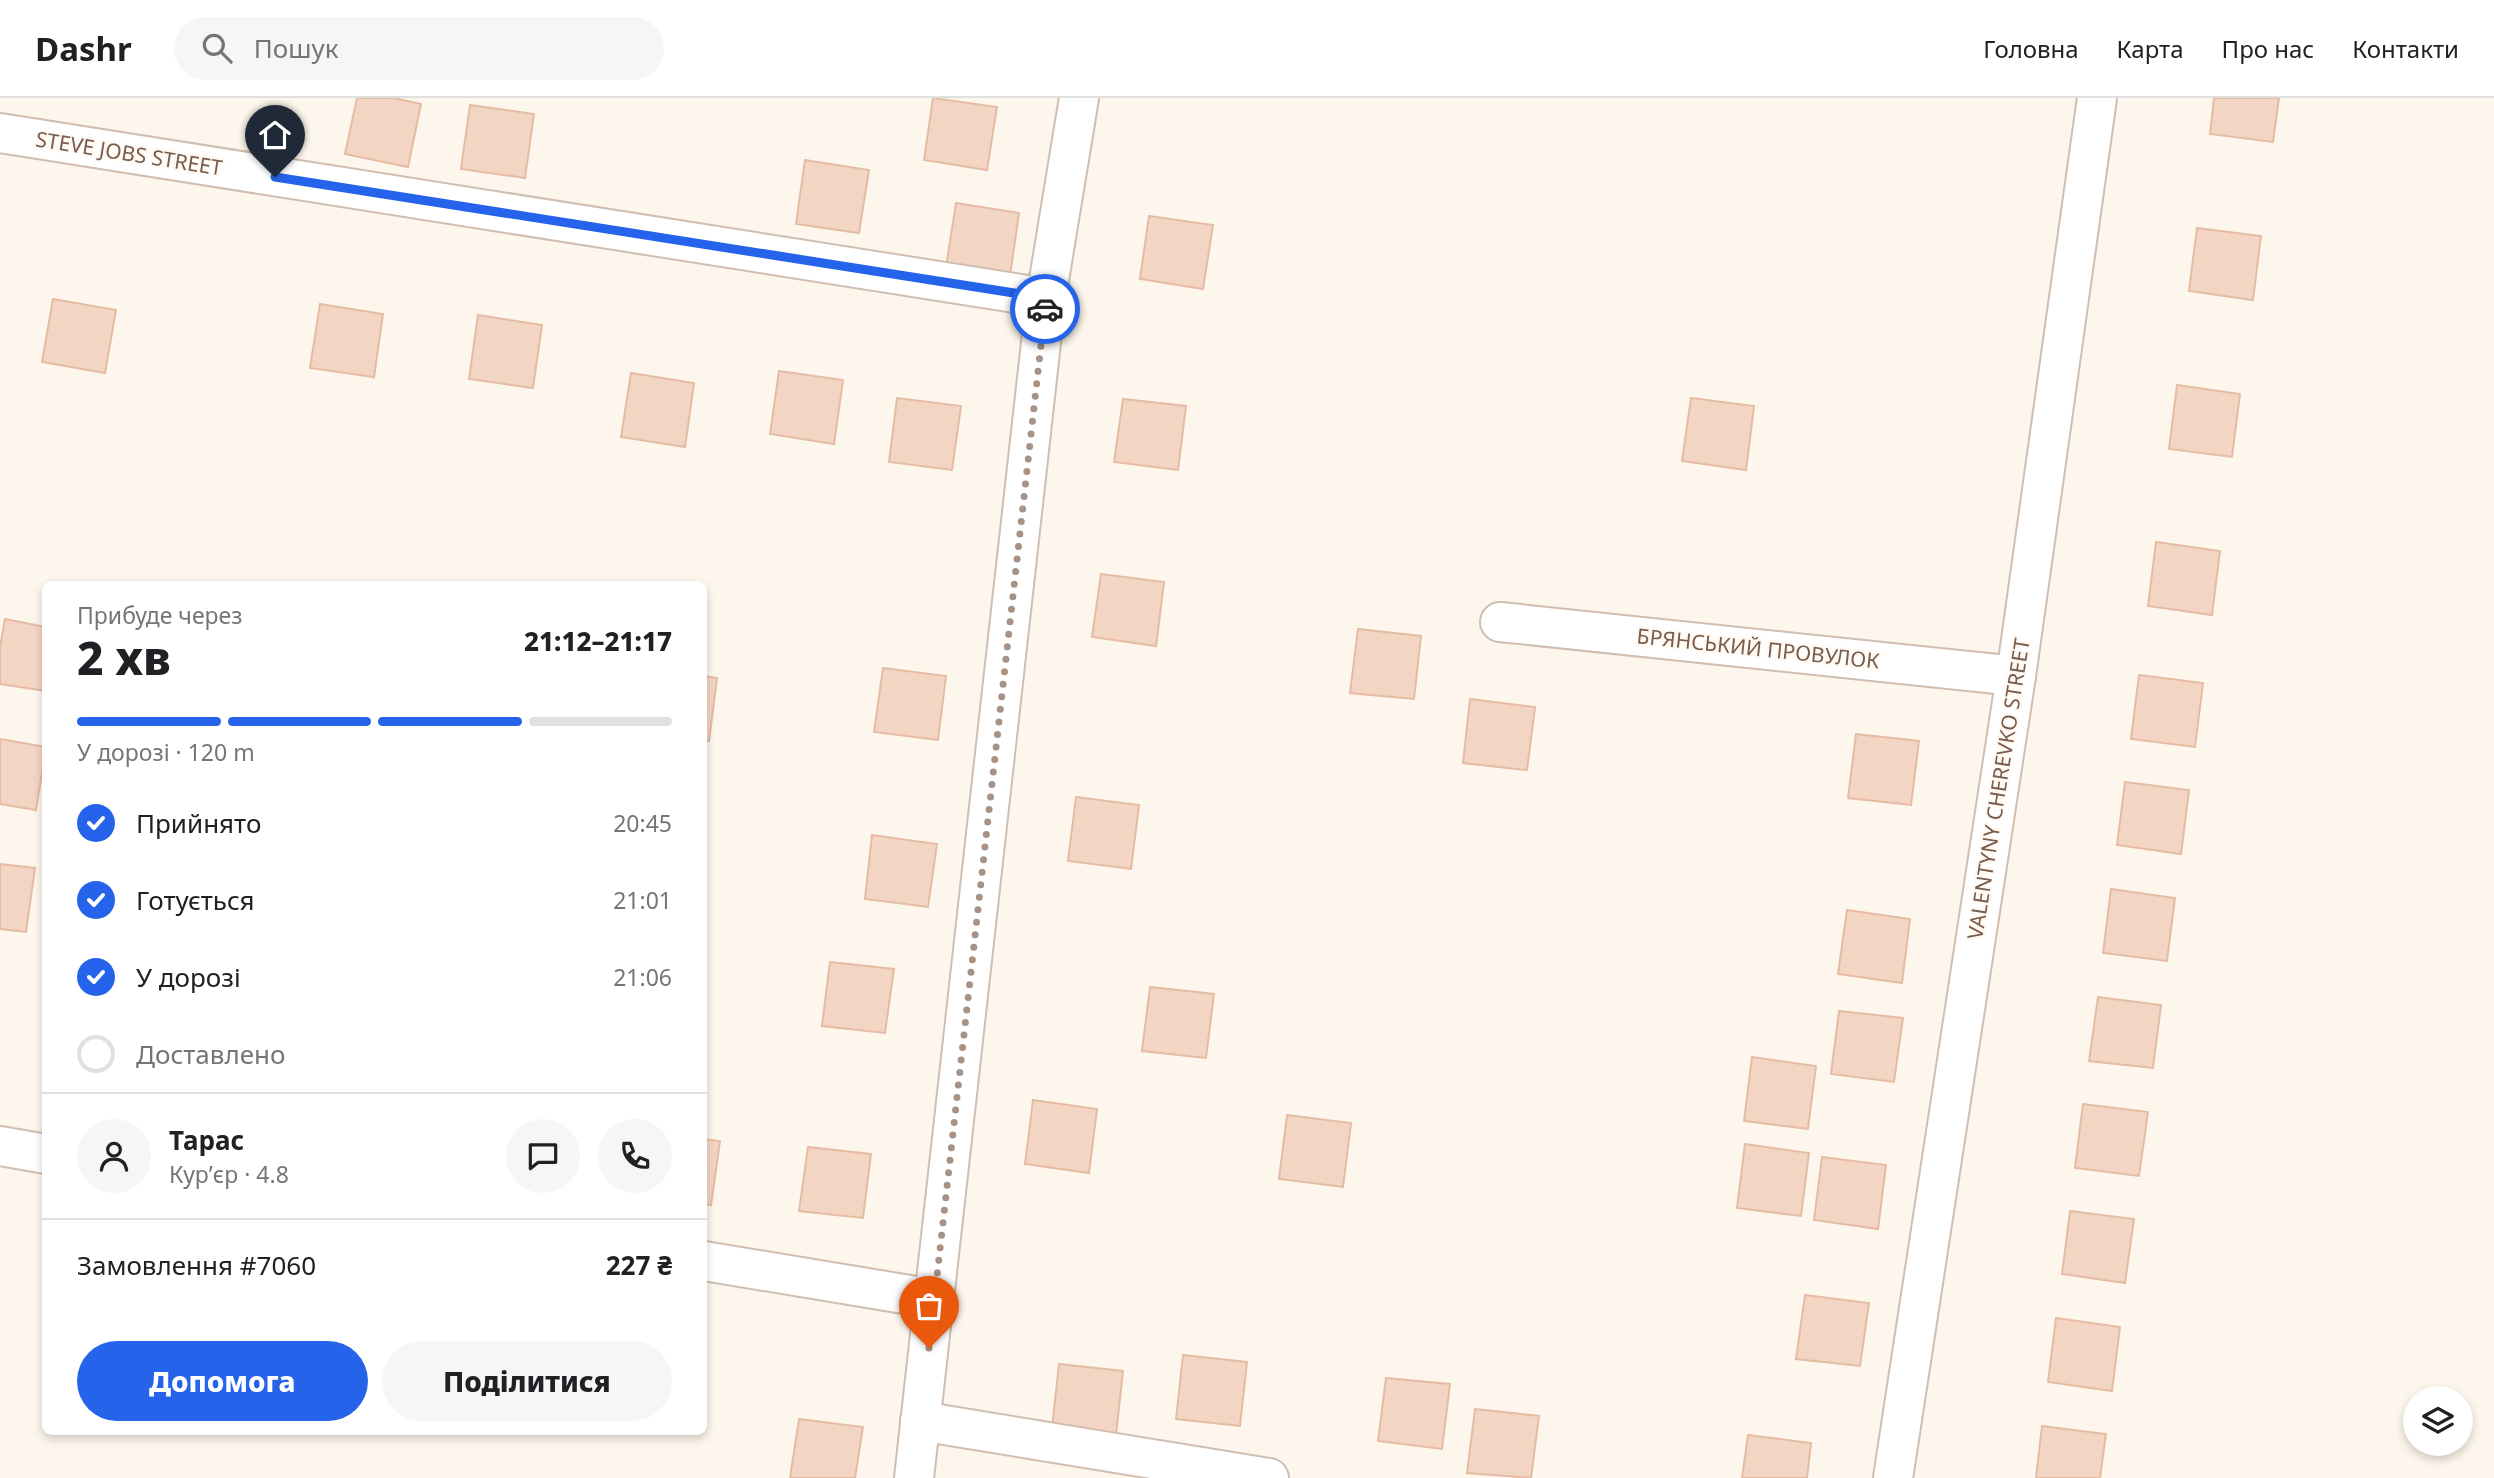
<!DOCTYPE html>
<html lang="uk">
<head>
<meta charset="utf-8">
<style>
  :root { --surface:#fff; --page:#f6f6f6; --text:#202124; --muted:#757577; --line:#e0e0e0; --accent:#2563eb }
  body { margin:0; font-family:"Noto Sans",sans-serif; background:var(--page); color:var(--text); height:100vh; display:flex; flex-direction:column; font-size:26px; white-space:nowrap }
  * { box-sizing:border-box; margin:0 }
  p { font-size:23px; color:var(--muted) }
  .icon { flex:none; width:38px; height:38px; fill:none; stroke:currentColor; stroke-width:2; stroke-linecap:round; stroke-linejoin:round }
  .map { position:relative; flex:1; overflow:hidden }
  .drawer { position:absolute; left:42px; top:483px; width:665px; height:854px; display:flex; flex-direction:column; background:var(--surface); border-radius:10px; box-shadow:0 4px 10px #0003 }
  .drawer>* { flex:none }
  .controls { position:absolute; left:2403px; top:1288px; display:grid; gap:14px }
  .controls a { display:grid; place-items:center; width:70px; height:70px; border-radius:50%; background:var(--surface); box-shadow:0 4px 10px #0003; font-size:35px }
  .pin { position:absolute; display:grid; place-items:center; width:60px; height:60px; color:#fff; margin:-72px -30px; border-radius:50% 50% 50% 0; rotate:-45deg; box-shadow:0 0 7px #0007 }
  .pin .icon { rotate:45deg }
  .courier { position:absolute; display:grid; place-items:center; width:70px; height:70px; margin:-35px; border:5px solid #2563eb; border-radius:50%; background:#fff; color:#222; box-shadow:0 2px 9px #0007 }
  .headline em { font-style:normal; font-weight:800 }
  .headline div { display:flex; flex-direction:column-reverse }
  .headline { display:flex; align-items:center; justify-content:space-between; height:119px; padding:0 35px }
  h1 { font-size:46px; font-weight:800; line-height:52px }
  .bar { display:grid; grid-template-columns:repeat(4,1fr); gap:10px 7px; align-content:center; height:84px; padding:0 35px }
  .bar i { height:9px; border-radius:5px; background:var(--line) }
  .bar .current { background:var(--accent) }
  .bar p { grid-column:span 4 }
  .line { display:flex; align-items:center; gap:18px; padding:0 35px; border-top:2px solid var(--line) }
  .line div { flex:1 }
  .round { display:grid; place-items:center; flex:none; width:74px; height:74px; border-radius:37px; background:var(--page) }
  ol { padding:0 35px; list-style:none }
  li { display:flex; align-items:center; gap:21px; height:77px }
  li p { margin-inline-start:auto }
  li .icon { padding:7px; border-radius:50%; background:var(--accent); color:#fff; stroke-width:4 }
  li:last-child { color:var(--muted) }
  li i { width:38px; height:38px; border:4px solid var(--line); border-radius:50% }
  .cta { display:flex; gap:14px; margin-top:auto; padding:14px 35px }
  .cta a { flex:1; height:80px; border-radius:42px; background:var(--accent); color:#fff; font-size:28px; font-weight:800; line-height:80px; text-align:center }
  .cta a+a { background:var(--page); color:var(--text) }
  header { display:flex; align-items:center; gap:42px; box-sizing:border-box; height:98px; padding:0 35px; background:var(--surface); border-bottom:2px solid var(--line) }
  header strong { font-size:33px }
  nav { display:flex; gap:38px; margin-inline-start:auto; font-size:24px }
  .search { width:490px; height:63px; background:var(--page); display:flex; align-items:center; gap:18px; box-sizing:border-box; padding:0 24px; border-radius:38px; color:var(--muted); font-size:26px }
  .map>svg:first-child { display:block }
  .building { fill:#f3d5c3; stroke:#e6bba3; stroke-width:2 }
  .lines { fill:none; stroke-linecap:round; stroke-linejoin:round }
  .minor-casing { stroke:#d1beb0; stroke-width:42 }
  .minor { stroke:#fff; stroke-width:38 }
  .done { stroke:#a89285; stroke-width:7; stroke-dasharray:0 12.6 }
  .route { stroke:#2563eb; stroke-width:9 }
  .labels { text-anchor:middle; stroke-width:5; stroke-linejoin:round; paint-order:stroke }
  .street-label { font-size:21px; fill:#7a5c4d; stroke:#fffaf3 }
</style>
</head>
<body>
<header>
<strong>Dashr</strong>
<div class="search"><svg class="icon" aria-label="search" viewBox="0 0 24 24"><circle cx="10" cy="10" r="6"/><path d="M15 15l6 6"/></svg>Пошук</div>
<nav><a>Головна</a><a>Карта</a><a>Про нас</a><a>Контакти</a></nav>
</header>
<div class="map">
<svg width="2494" height="1380" viewBox="0 0 2494 1380">
  <rect width="100%" height="100%" fill="#fdf6ec"/>
  <!-- building -->
  <g class="building">
    <path d="M357,0H394L421,6L408,69L345,56Z"/>
    <path d="M933,0L997,9L987,72L924,62Z"/>
    <path d="M2214,0H2279L2273,44L2210,36Z"/>
    <path d="M470,7L534,16L525,80L461,71Z"/>
    <path d="M805,62L869,72L859,135L796,126Z"/>
    <path d="M956,105L1019,115L1010,178L946,169Z"/>
    <path d="M1149,118L1213,127L1203,191L1140,181Z"/>
    <path d="M2197,130L2261,138L2253,202L2189,193Z"/>
    <path d="M53,201L116,212L105,275L42,264Z"/>
    <path d="M320,206L383,216L374,279L310,270Z"/>
    <path d="M478,217L542,227L533,290L469,281Z"/>
    <path d="M779,273L843,282L834,346L770,336Z"/>
    <path d="M631,275L694,285L685,349L621,339Z"/>
    <path d="M2177,287L2240,296L2232,359L2169,351Z"/>
    <path d="M897,300L961,308L952,372L889,364Z"/>
    <path d="M1691,300L1754,308L1746,372L1682,363Z"/>
    <path d="M1123,301L1186,308L1178,372L1114,364Z"/>
    <path d="M2156,444L2220,453L2212,517L2148,508Z"/>
    <path d="M1101,476L1164,484L1156,548L1092,539Z"/>
    <path d="M5,521L46,529V593L0,586V549Z"/>
    <path d="M1358,531L1421,538L1414,601L1350,595Z"/>
    <path d="M883,570L946,578L938,642L874,634Z"/>
    <path d="M2139,577L2203,585L2195,649L2131,641Z"/>
    <path d="M704,578L717,580L709,643H704Z"/>
    <path d="M1470,601L1535,609L1527,672L1463,665Z"/>
    <path d="M1856,636L1919,643L1911,707L1848,700Z"/>
    <path d="M0,641L46,649L36,712L0,706Z"/>
    <path d="M2125,684L2189,692L2181,756L2117,747Z"/>
    <path d="M1076,699L1139,707L1131,771L1068,763Z"/>
    <path d="M872,737L937,746L928,809L865,801Z"/>
    <path d="M0,766L35,770L26,834L0,831Z"/>
    <path d="M2111,791L2175,800L2167,863L2103,855Z"/>
    <path d="M1847,812L1910,821L1902,885L1838,876Z"/>
    <path d="M830,864L894,871L885,935L822,928Z"/>
    <path d="M1150,889L1214,896L1206,960L1142,953Z"/>
    <path d="M2098,899L2161,907L2153,970L2089,963Z"/>
    <path d="M1839,913L1903,920L1894,984L1831,976Z"/>
    <path d="M1752,959L1816,968L1808,1031L1744,1023Z"/>
    <path d="M1033,1002L1097,1011L1089,1075L1025,1066Z"/>
    <path d="M2083,1006L2148,1014L2139,1078L2075,1070Z"/>
    <path d="M1287,1017L1351,1025L1343,1089L1279,1081Z"/>
    <path d="M704,1041L720,1043L711,1107L704,1106Z"/>
    <path d="M1745,1046L1809,1055L1801,1118L1737,1110Z"/>
    <path d="M808,1049L871,1056L863,1120L799,1113Z"/>
    <path d="M1822,1059L1886,1067L1878,1131L1814,1122Z"/>
    <path d="M2070,1113L2134,1121L2125,1185L2062,1176Z"/>
    <path d="M1805,1197L1869,1205L1860,1268L1796,1261Z"/>
    <path d="M2056,1220L2120,1229L2112,1293L2048,1284Z"/>
    <path d="M1183,1257L1247,1264L1240,1328L1176,1321Z"/>
    <path d="M1059,1266L1123,1273L1116,1337L1052,1330Z"/>
    <path d="M1386,1280L1450,1286L1442,1351L1378,1343Z"/>
    <path d="M1475,1311L1539,1318L1531,1380L1467,1375Z"/>
    <path d="M799,1321L863,1329L855,1380H790Z"/>
    <path d="M2042,1328L2106,1336L2100,1380H2036Z"/>
    <path d="M1748,1337L1811,1345L1807,1380H1742Z"/>
  </g>
  <g class="lines">
    <!-- minor casing -->
    <g class="minor-casing">
      <g id="minor">
        <path d="M0,35L1046,200"/>
        <path d="M1500,524L2016,578"/>
        <path d="M0,1048L46,1056"/>
        <path d="M704,1163L934,1201"/>
        <path d="M920,1323L1269,1380"/>
        <path d="M914,1380L1046,200L1079,0"/>
        <path d="M1893,1380L2016,578L2097,0"/>
      </g>
    </g>
    <!-- minor -->
    <use href="#minor" class="minor"/>
  </g>
  <g class="lines">
    <!-- done -->
    <path class="done" d="M929,1250L1045,211"/>
    <!-- route -->
    <path class="route" d="M275,79L1046,200L1045,211"/>
  </g>
  <g class="labels">
    <!-- street labels -->
    <g class="street-label">
      <text transform="translate(129 56) rotate(9)" y="7">STEVE JOBS STREET</text>
      <text transform="translate(1758 551) rotate(6)" y="7">БРЯНСЬКИЙ ПРОВУЛОК</text>
      <text transform="translate(1999 691) rotate(-81)" y="7">VALENTYNY CHEREVKO STREET</text>
    </g>
  </g>
</svg>
<div class="controls">
<a><svg class="icon" aria-label="layers" viewBox="0 0 24 24"><path d="M12 4l9 5-9 5-9-5zM3 14l9 5 9-5"/></svg></a>
</div>
<div class="pin" style="left:929px;top:1250px;background:#ea580c"><svg class="icon" aria-label="bag" viewBox="0 0 24 24"><path d="M5 8h14l-1 12H6zM9 8a3 3 0 0 1 6 0"/></svg></div>
<div class="pin" style="left:275px;top:79px;background:#1f2937"><svg class="icon" aria-label="home" viewBox="0 0 24 24"><path d="M3 11l9-7 9 7M6 9v11h12V9"/></svg></div>
<div class="courier" style="left:1045px;top:211px"><svg class="icon" aria-label="car" viewBox="0 0 24 24"><path d="M5 17H2v-5l4-1 3-4h7l3 4 3 1v5h-3M9 17h6M6 11h13"/><circle cx="7" cy="17" r="2"/><circle cx="17" cy="17" r="2"/></svg></div>
<section class="drawer">
<div class="headline"><div><h1>2 хв</h1><p>Прибуде через</p></div><em>21:12–21:17</em></div>
<div class="bar"><i class="current"></i><i class="current"></i><i class="current"></i><i></i><p>У дорозі · 120 m</p></div>
<ol>
<li><svg class="icon" aria-label="check" viewBox="0 0 24 24"><path d="M5 12l5 5 9-10"/></svg>Прийнято<p>20:45</p></li>
<li><svg class="icon" aria-label="check" viewBox="0 0 24 24"><path d="M5 12l5 5 9-10"/></svg>Готується<p>21:01</p></li>
<li><svg class="icon" aria-label="check" viewBox="0 0 24 24"><path d="M5 12l5 5 9-10"/></svg>У дорозі<p>21:06</p></li>
<li><i></i>Доставлено</li>
</ol>
<div class="line" style="height:126px"><a class="round"><svg class="icon" aria-label="person" viewBox="0 0 24 24"><circle cx="12" cy="8" r="4"/><path d="M4 21q1-7 8-7t8 7"/></svg></a><div><b>Тарас</b><p>Кур’єр · 4.8</p></div><a class="round"><svg class="icon" aria-label="chat" viewBox="0 0 24 24"><path d="M4 5h16v11H9l-5 4z"/></svg></a><a class="round"><svg class="icon" aria-label="phone" viewBox="0 0 24 24"><path d="M5 4h4l2 5-3 2q2 4 5 5l2-3 5 2v4C11 20 4 13 5 4z"/></svg></a></div>
<div class="line" style="height:91px"><div>Замовлення #7060</div><b>227 ₴</b></div>
<div class="cta"><a>Допомога</a><a>Поділитися</a></div>
</section>
</div>
</body>
</html>
